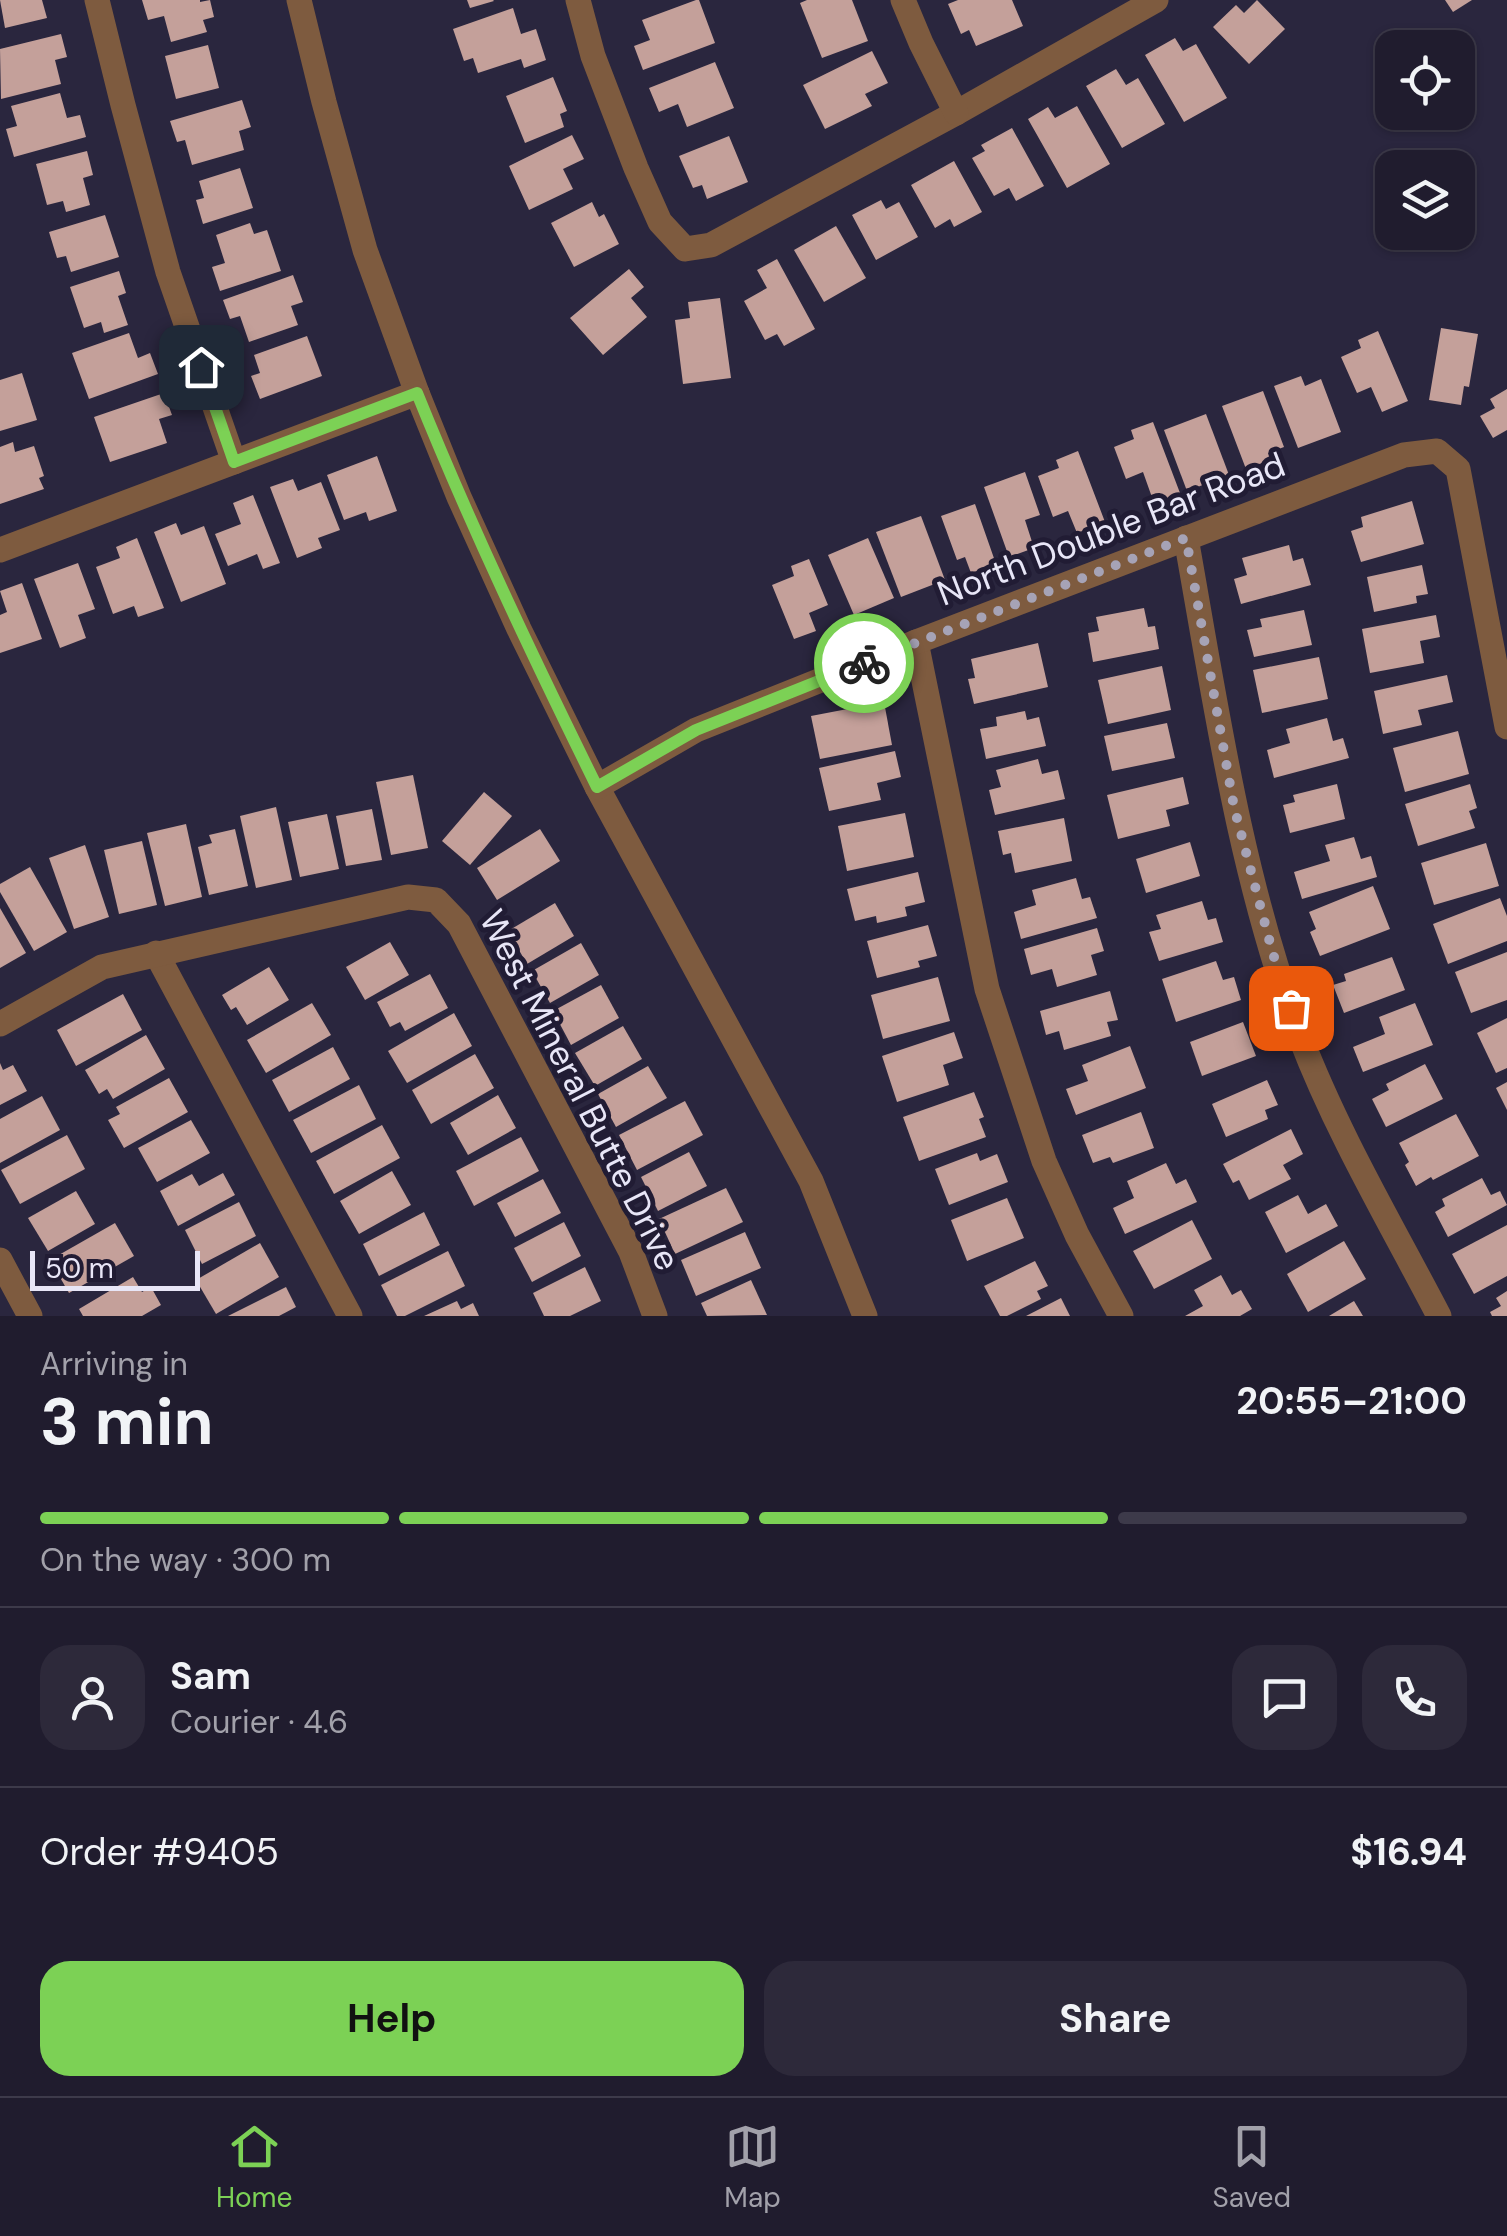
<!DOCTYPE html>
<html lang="en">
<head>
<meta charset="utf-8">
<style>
  :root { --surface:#201c2e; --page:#2d293a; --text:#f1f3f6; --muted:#a2a1aa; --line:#3d3a4a; --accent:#7cd155 }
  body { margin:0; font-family:"DM Sans",sans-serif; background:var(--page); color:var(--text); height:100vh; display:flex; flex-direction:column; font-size:38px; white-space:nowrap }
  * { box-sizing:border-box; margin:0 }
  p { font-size:32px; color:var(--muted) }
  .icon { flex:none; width:55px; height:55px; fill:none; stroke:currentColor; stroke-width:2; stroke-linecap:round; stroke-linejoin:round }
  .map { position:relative; height:1316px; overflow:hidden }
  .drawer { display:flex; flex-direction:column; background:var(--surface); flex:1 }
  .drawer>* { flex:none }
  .buttons { position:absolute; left:1375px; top:30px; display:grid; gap:20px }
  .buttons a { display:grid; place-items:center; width:100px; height:100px; border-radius:20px; background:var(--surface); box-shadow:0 2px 8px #0004,0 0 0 2px var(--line); font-size:50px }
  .scale { position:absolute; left:30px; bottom:25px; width:170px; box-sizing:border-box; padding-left:10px; border:5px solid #e8e6f7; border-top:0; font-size:28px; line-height:35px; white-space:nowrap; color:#e8e6f7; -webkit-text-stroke:8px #211c34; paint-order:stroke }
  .pin { position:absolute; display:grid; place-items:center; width:85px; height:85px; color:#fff; margin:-42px; border-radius:20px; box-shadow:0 5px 15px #0006 }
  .courier { position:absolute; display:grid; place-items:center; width:100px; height:100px; margin:-50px; border:8px solid #7cd155; border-radius:50%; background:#fff; color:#222; box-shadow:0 2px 12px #0007 }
  .head em { font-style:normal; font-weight:700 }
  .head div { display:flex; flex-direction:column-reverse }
  .head { display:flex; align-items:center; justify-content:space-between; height:170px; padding:0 40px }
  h1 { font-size:65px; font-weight:700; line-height:75px }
  .bar { display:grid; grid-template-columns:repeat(4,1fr); gap:15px 10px; align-content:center; height:120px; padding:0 40px }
  .bar i { height:12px; border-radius:8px; background:var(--line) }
  .bar .on { background:var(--accent) }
  .bar p { grid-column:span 4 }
  .line { display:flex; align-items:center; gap:25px; padding:0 40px; border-top:2px solid var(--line) }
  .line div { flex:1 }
  .round { display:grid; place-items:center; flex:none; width:105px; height:105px; border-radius:30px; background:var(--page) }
  .button { display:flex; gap:20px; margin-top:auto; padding:20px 40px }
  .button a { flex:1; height:115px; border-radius:30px; background:var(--accent); color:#111; font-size:40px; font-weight:700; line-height:115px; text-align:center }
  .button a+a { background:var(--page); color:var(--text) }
  .dock { display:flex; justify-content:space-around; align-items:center; height:140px; border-top:2px solid var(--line); background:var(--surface); font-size:28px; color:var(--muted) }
  .dock a { display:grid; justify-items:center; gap:5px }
  .dock .on { color:var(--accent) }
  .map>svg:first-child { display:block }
  .building { fill:#c4a09a }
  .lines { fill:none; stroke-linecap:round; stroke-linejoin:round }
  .minor { stroke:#7e5b3f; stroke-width:25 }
  .done { stroke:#a6a3b6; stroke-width:10; stroke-dasharray:0 18 }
  .route { stroke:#7cd155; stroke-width:12 }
  .labels { text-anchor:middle; stroke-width:10; stroke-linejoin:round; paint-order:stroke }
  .street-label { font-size:35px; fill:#e8e6f7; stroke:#211c34 }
</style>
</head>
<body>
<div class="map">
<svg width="1507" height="1316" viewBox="0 0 1507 1316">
  <rect width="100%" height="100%" fill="#2a263e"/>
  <!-- building -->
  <g class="building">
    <path d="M0,0H42L47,18L5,28Z"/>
    <path d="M142,0H200V2L210,0L214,17L203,20L207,32L171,42L164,16L148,20Z"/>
    <path d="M467,0H493L494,1L470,8Z"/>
    <path d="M696,0H699L715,43L643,70L634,46L650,40L642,20Z"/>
    <path d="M807,0H852L868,41L822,58L800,3Z"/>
    <path d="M958,0H1012L1023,26L976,46L969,30L961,34L948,4Z"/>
    <path d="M1257,0L1285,29L1249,64L1213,27L1236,5L1244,13Z"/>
    <path d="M1445,0H1472L1453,12Z"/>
    <path d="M513,8L521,34L536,29L546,60L524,68L521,59L478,73L473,58L464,61L453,29Z"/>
    <path d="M61,34L67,57L55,60L61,84L1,99L0,49Z"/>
    <path d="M1175,38L1183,51L1196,44L1227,98L1184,122L1145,55Z"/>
    <path d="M208,45L219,88L176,99L165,56Z"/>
    <path d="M872,51L888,83L865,94L872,106L825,129L803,85Z"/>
    <path d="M715,62L734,108L687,127L678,104L659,112L649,88Z"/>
    <path d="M1116,69L1126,85L1138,78L1165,124L1122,148L1086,86Z"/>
    <path d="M553,77L567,111L560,114L564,127L525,143L506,96Z"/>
    <path d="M60,93L67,118L80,115L86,137L14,157L6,129L17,126L11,106Z"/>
    <path d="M242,100L251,127L239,131L244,150L192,165L185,140L177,142L170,121Z"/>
    <path d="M1077,106L1110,164L1067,188L1028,119L1048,107L1055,118Z"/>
    <path d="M1012,128L1044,186L1016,201L1009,188L994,196L972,158L985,151L981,145Z"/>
    <path d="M572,135L584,159L563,169L573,189L529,210L509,166Z"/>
    <path d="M729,136L748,182L707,199L702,185L693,188L679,156Z"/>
    <path d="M87,151L93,175L83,178L90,205L66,212L63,201L47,205L36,164Z"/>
    <path d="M954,161L982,212L954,227L950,219L935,228L911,185Z"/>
    <path d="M240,168L253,208L203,224L196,200L204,198L199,181Z"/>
    <path d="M881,200L886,209L899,202L918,237L876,260L852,215Z"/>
    <path d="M592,202L599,217L604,214L619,244L574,267L551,223Z"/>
    <path d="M105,215L119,257L71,272L66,256L57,258L49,232Z"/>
    <path d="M250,223L254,234L267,230L281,271L220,291L212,267L225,263L216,235Z"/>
    <path d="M836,226L866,278L824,302L794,250Z"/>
    <path d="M777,259L815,329L784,346L777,334L765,340L744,301L767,288L757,270Z"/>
    <path d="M629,269L644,287L631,298L647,317L603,355L570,318Z"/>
    <path d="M119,271L126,293L118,296L128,325L104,333L101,322L84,328L70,287Z"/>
    <path d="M293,275L303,302L291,306L298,325L249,342L240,316L230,319L223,300Z"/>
    <path d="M720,298L731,378L683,384L675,320L690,318L688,302Z"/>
    <path d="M1441,328L1478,334L1469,387L1464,386L1461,405L1429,400Z"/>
    <path d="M1378,331L1408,401L1382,412L1371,387L1357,393L1341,357L1361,348L1358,340Z"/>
    <path d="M129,333L138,358L150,353L158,374L89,399L72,353Z"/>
    <path d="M307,336L322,376L260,399L251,376L260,373L254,355Z"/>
    <path d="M22,373L37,420L0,431V380Z"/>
    <path d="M1301,376L1305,386L1321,379L1341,432L1298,448L1274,386Z"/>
    <path d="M1507,389V430L1493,438L1480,416L1495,408L1490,399Z"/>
    <path d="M1263,391L1284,447L1268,453L1270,460L1246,469L1222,406Z"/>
    <path d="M164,393L172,415L159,419L167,443L110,462L94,417Z"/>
    <path d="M1206,414L1229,475L1187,491L1164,430Z"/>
    <path d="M1153,422L1180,493L1154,503L1143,472L1126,479L1114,447L1134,439L1131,430Z"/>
    <path d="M13,442L15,452L34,446L44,476L39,478L44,489L0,504V447Z"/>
    <path d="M1078,451L1105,522L1077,533L1068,511L1053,517L1038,476L1059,468L1056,460Z"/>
    <path d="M377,456L397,511L369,521L366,512L344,520L327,475Z"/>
    <path d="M1025,472L1040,515L1025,520L1034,548L1009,557L984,487Z"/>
    <path d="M293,479L298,491L321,482L340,530L318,538L322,548L297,558L270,487Z"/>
    <path d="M253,495L280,563L263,569L257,554L228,566L215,534L241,524L233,503Z"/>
    <path d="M1412,501L1424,544L1361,562L1351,531L1363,527L1361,517Z"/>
    <path d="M975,504L996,564L971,573L965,557L957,560L941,516Z"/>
    <path d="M921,516L945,580L901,597L876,532Z"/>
    <path d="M176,523L181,535L204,526L226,584L181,602L154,532Z"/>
    <path d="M137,538L164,608L138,617L134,606L113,614L96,567L120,558L116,547Z"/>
    <path d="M868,538L894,598L854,615L828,555Z"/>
    <path d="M1289,545L1293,561L1303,558L1311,585L1241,604L1234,579L1247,575L1242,558Z"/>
    <path d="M809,559L828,605L809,613L816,631L794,639L772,585L794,576L791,566Z"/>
    <path d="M78,563L95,609L78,615L86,638L60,648L34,579Z"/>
    <path d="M1422,565L1428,594L1416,596L1417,603L1374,612L1367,577Z"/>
    <path d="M22,583L42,639L0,653V615L7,612L0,591Z"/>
    <path d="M1144,608L1148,627L1155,626L1159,649L1093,662L1088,633L1099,631L1096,617Z"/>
    <path d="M1304,610L1312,645L1254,657L1247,630L1262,627L1260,619Z"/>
    <path d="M1436,615L1440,637L1420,641L1424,663L1370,673L1362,629Z"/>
    <path d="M1038,643L1048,687L974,704L968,679L975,678L971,659Z"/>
    <path d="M1319,657L1328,699L1262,713L1253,670Z"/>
    <path d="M1162,666L1171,710L1108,724L1098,680Z"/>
    <path d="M1447,675L1453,702L1418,710L1422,725L1383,734L1374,691Z"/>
    <path d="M884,702L892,745L820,759L811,716Z"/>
    <path d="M1025,711L1027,720L1039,717L1046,746L986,759L980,729L997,726L996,717Z"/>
    <path d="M1327,718L1333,741L1343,738L1349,758L1274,778L1267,750L1290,743L1286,729Z"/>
    <path d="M1167,723L1175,758L1112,771L1104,736Z"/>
    <path d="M1458,731L1469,774L1405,792L1393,748Z"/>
    <path d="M895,751L901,777L877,783L881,800L829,811L819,768Z"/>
    <path d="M1038,759L1042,774L1058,770L1065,799L995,815L989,790L1001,787L996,770Z"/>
    <path d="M413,775L428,848L391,855L376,782Z"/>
    <path d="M1183,777L1189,804L1166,810L1170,826L1118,839L1107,795Z"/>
    <path d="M1337,784L1345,819L1290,833L1283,805L1295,802L1293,795Z"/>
    <path d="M1470,784L1477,808L1469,811L1475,828L1418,846L1405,804Z"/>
    <path d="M484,792L512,816L470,865L442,841Z"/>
    <path d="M276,807L292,880L256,888L240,816Z"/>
    <path d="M372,809L382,860L346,866L336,816Z"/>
    <path d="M905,813L914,857L847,871L838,826Z"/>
    <path d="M327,814L339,869L300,877L288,822Z"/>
    <path d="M1064,818L1072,861L1015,873L1011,853L1003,855L998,831Z"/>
    <path d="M186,824L202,897L165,906L147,833Z"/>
    <path d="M235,829L248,886L209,895L198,847L212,843L209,835Z"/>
    <path d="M540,829L560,861L497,900L477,868Z"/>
    <path d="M1354,837L1361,859L1371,856L1377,877L1302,899L1294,872L1330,861L1325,845Z"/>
    <path d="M142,841L157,905L119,914L104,850Z"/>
    <path d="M1190,842L1200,876L1146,893L1136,859Z"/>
    <path d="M1486,843L1499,886L1434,905L1421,863Z"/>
    <path d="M85,845L109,917L74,929L49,858Z"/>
    <path d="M30,867L67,932L34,951L0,892V884Z"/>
    <path d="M918,872L925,902L905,907L907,916L877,923L876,916L855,921L847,889Z"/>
    <path d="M1076,878L1082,899L1090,897L1097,918L1021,939L1014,912L1036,905L1032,890Z"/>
    <path d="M1373,886L1390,929L1320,956L1310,932L1316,929L1309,912Z"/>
    <path d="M1500,898L1507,916V941L1448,964L1433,924Z"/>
    <path d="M1202,901L1208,920L1216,918L1223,942L1159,961L1149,932L1161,929L1156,915Z"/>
    <path d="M555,903L574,936L527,964L508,931Z"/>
    <path d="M0,908L26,953L0,968Z"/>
    <path d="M928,925L937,956L918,961L920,967L877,978L867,941Z"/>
    <path d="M1097,928L1104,951L1091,955L1097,975L1057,987L1052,969L1031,975L1024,949Z"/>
    <path d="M390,942L409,975L365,1000L346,967Z"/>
    <path d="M581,943L599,975L550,1003L532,971Z"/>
    <path d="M1507,952V1000L1471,1013L1455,972Z"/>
    <path d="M1392,957L1405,990L1344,1013L1333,985L1346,981L1344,974Z"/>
    <path d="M1216,961L1223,980L1234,977L1241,1000L1176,1022L1162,979Z"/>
    <path d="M269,967L289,1000L247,1025L236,1007L231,1010L222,995Z"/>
    <path d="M430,974L448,1008L405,1031L400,1022L390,1027L377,1002Z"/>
    <path d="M938,977L950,1021L883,1039L871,995Z"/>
    <path d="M601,985L619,1018L571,1045L553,1011Z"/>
    <path d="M1110,991L1118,1020L1107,1022L1111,1036L1064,1050L1059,1031L1046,1035L1040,1011Z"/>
    <path d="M123,994L142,1030L76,1066L57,1030Z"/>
    <path d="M312,1003L331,1035L266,1073L247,1040Z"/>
    <path d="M1415,1003L1433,1045L1363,1072L1353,1047L1385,1034L1379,1017Z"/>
    <path d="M454,1013L472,1046L407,1083L388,1051Z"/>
    <path d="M1507,1018V1068L1496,1073L1477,1033Z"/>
    <path d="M1243,1022L1256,1056L1202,1076L1190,1042Z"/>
    <path d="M623,1026L642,1059L595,1086L575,1053Z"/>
    <path d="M954,1032L963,1058L943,1065L949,1085L897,1102L882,1056Z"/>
    <path d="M146,1035L165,1069L113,1099L107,1089L99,1094L85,1070Z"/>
    <path d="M1130,1046L1146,1088L1076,1115L1066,1089L1088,1081L1082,1065Z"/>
    <path d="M333,1047L350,1079L289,1112L272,1080Z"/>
    <path d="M475,1054L494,1088L431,1124L412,1090Z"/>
    <path d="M0,1063L3,1070L13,1065L27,1091L0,1105Z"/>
    <path d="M1425,1064L1443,1099L1386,1127L1372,1099L1389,1090L1386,1084Z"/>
    <path d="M648,1066L667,1098L616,1127L598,1094Z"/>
    <path d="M169,1078L188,1112L124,1148L108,1120L120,1114L116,1107Z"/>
    <path d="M1267,1080L1278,1105L1265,1110L1268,1119L1226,1137L1212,1104Z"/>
    <path d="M1507,1082V1110L1496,1088Z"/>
    <path d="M359,1085L376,1119L311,1153L293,1120Z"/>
    <path d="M974,1092L984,1117L979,1119L986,1137L919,1161L903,1117Z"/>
    <path d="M498,1095L516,1128L468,1155L450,1123Z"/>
    <path d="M42,1096L60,1130L0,1163V1119Z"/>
    <path d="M685,1101L703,1135L637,1170L619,1135Z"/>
    <path d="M1141,1112L1154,1148L1113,1163L1110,1157L1093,1163L1082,1135Z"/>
    <path d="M1456,1114L1479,1156L1433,1180L1431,1177L1416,1186L1405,1165L1409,1162L1399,1143Z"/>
    <path d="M191,1120L210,1153L157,1182L138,1148Z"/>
    <path d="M382,1125L400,1158L334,1194L316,1161Z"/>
    <path d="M1291,1129L1303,1154L1283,1165L1291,1179L1249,1200L1239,1180L1233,1183L1223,1164Z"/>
    <path d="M67,1135L85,1169L20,1204L1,1170Z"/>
    <path d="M521,1137L539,1171L474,1206L456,1171Z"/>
    <path d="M689,1152L707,1186L658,1211L641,1177Z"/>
    <path d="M977,1153L980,1161L997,1154L1008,1182L949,1205L935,1169Z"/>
    <path d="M1166,1163L1176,1184L1186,1179L1197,1202L1125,1234L1113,1208L1134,1198L1127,1181Z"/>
    <path d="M392,1171L411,1205L359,1234L340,1201Z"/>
    <path d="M223,1173L235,1195L178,1226L160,1191L192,1174L199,1186Z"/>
    <path d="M1482,1178L1491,1195L1500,1191L1507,1205L1448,1237L1435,1212L1445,1206L1442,1199Z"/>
    <path d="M543,1179L561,1213L515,1237L497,1203Z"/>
    <path d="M726,1188L743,1222L675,1254L659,1219Z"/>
    <path d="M76,1191L95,1224L48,1251L28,1218Z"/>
    <path d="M1298,1195L1308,1214L1326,1204L1338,1226L1286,1253L1265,1212Z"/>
    <path d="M1007,1198L1024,1238L967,1261L951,1220Z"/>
    <path d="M239,1202L256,1236L202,1264L185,1230Z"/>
    <path d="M424,1212L440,1245L379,1276L363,1244Z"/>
    <path d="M1192,1220L1212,1259L1154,1289L1133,1251Z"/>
    <path d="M564,1222L581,1256L532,1282L514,1248Z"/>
    <path d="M115,1223L134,1256L69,1293L50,1260Z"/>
    <path d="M1507,1225V1276L1474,1294L1452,1254Z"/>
    <path d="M745,1232L761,1268L696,1296L681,1260Z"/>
    <path d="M1344,1241L1366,1279L1308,1312L1287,1274Z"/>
    <path d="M260,1243L279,1277L216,1314L196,1280Z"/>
    <path d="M448,1251L465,1286L405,1316H397L381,1285Z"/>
    <path d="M1035,1261L1048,1286L1037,1291L1041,1299L1007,1316H1000L984,1286Z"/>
    <path d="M585,1267L601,1301L570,1316H544L533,1293Z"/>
    <path d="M1221,1275L1232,1295L1241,1290L1252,1309L1240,1316H1185L1203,1306L1194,1290Z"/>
    <path d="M133,1277L142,1292L151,1287L161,1305L142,1316H83L79,1309Z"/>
    <path d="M751,1280L767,1315L707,1316L701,1303Z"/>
    <path d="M286,1287L296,1307L279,1316H228Z"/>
    <path d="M1507,1291V1316H1492L1490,1312L1501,1306L1496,1298Z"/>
    <path d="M1061,1298L1070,1316H1026Z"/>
    <path d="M457,1301L461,1309L473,1303L479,1316H424Z"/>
    <path d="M1354,1301L1363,1316H1329Z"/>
  </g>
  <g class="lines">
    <!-- minor -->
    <g class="minor">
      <path d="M97,0L123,105L168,272L234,462"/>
      <path d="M299,0L324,102L365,250L417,393L459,497L519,629L597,787L811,1181L865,1316"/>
      <path d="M578,0L593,56L636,168L660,222L685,249L711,245L956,113L1156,0"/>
      <path d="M903,0L921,43L956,113"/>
      <path d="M1186,538C1216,706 1240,876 1300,1036C1337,1133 1391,1224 1439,1316"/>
      <path d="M0,550L417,393"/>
      <path d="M916,642L987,989L1044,1161L1077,1235L1121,1316"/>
      <path d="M597,787L696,730L916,642L1404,455L1437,451L1458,469L1507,727"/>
      <path d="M156,953L350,1316"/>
      <path d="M0,1024L102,967L408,897L436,900L459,924L631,1252L655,1316"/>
      <path d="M0,1260L30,1316"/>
    </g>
  </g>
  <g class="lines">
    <!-- done -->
    <path class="done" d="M864,663L1186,538L1234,807L1273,954L1291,1008"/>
    <!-- route -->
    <path class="route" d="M201,367L234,462L417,393C471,527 533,657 597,787L696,730L864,663"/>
  </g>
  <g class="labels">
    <!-- street labels -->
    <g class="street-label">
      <text transform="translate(1111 529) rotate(-21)" y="12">North Double Bar Road</text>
      <text transform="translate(580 1090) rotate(63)" y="12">West Mineral Butte Drive</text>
    </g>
  </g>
</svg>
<div class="buttons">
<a><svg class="icon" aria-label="locate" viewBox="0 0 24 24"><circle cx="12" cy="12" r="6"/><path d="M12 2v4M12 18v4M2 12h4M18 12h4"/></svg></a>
<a><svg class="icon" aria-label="layers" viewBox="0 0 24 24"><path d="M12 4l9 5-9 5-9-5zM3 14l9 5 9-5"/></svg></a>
</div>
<div class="scale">50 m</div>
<div class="pin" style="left:1291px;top:1008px;background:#ea580c"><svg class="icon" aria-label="bag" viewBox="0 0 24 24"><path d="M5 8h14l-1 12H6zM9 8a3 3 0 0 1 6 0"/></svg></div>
<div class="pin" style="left:201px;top:367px;background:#1f2937"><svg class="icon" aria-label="home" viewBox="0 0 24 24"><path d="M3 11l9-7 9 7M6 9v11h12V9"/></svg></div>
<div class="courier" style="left:864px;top:663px"><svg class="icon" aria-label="bike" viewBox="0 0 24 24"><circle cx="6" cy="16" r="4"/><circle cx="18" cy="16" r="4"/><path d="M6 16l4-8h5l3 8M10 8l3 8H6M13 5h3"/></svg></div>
</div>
<section class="drawer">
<div class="head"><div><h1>3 min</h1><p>Arriving in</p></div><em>20:55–21:00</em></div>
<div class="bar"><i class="on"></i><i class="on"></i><i class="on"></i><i></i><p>On the way · 300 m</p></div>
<div class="line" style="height:180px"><a class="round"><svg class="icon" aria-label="person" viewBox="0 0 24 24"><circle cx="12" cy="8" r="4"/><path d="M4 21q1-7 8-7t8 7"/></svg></a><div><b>Sam</b><p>Courier · 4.6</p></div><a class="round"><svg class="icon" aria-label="chat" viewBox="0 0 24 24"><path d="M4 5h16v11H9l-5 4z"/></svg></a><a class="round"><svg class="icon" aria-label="phone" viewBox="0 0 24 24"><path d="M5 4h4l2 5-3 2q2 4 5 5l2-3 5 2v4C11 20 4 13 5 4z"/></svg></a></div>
<div class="line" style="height:130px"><div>Order #9405</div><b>$16.94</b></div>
<div class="button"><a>Help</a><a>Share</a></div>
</section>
<nav class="dock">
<a class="on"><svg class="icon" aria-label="home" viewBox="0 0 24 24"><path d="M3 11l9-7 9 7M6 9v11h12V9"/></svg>Home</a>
<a><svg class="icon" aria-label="map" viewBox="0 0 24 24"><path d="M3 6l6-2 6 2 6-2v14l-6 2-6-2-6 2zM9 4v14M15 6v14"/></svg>Map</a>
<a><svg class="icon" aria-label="saved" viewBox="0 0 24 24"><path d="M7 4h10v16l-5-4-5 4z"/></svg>Saved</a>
</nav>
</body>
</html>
